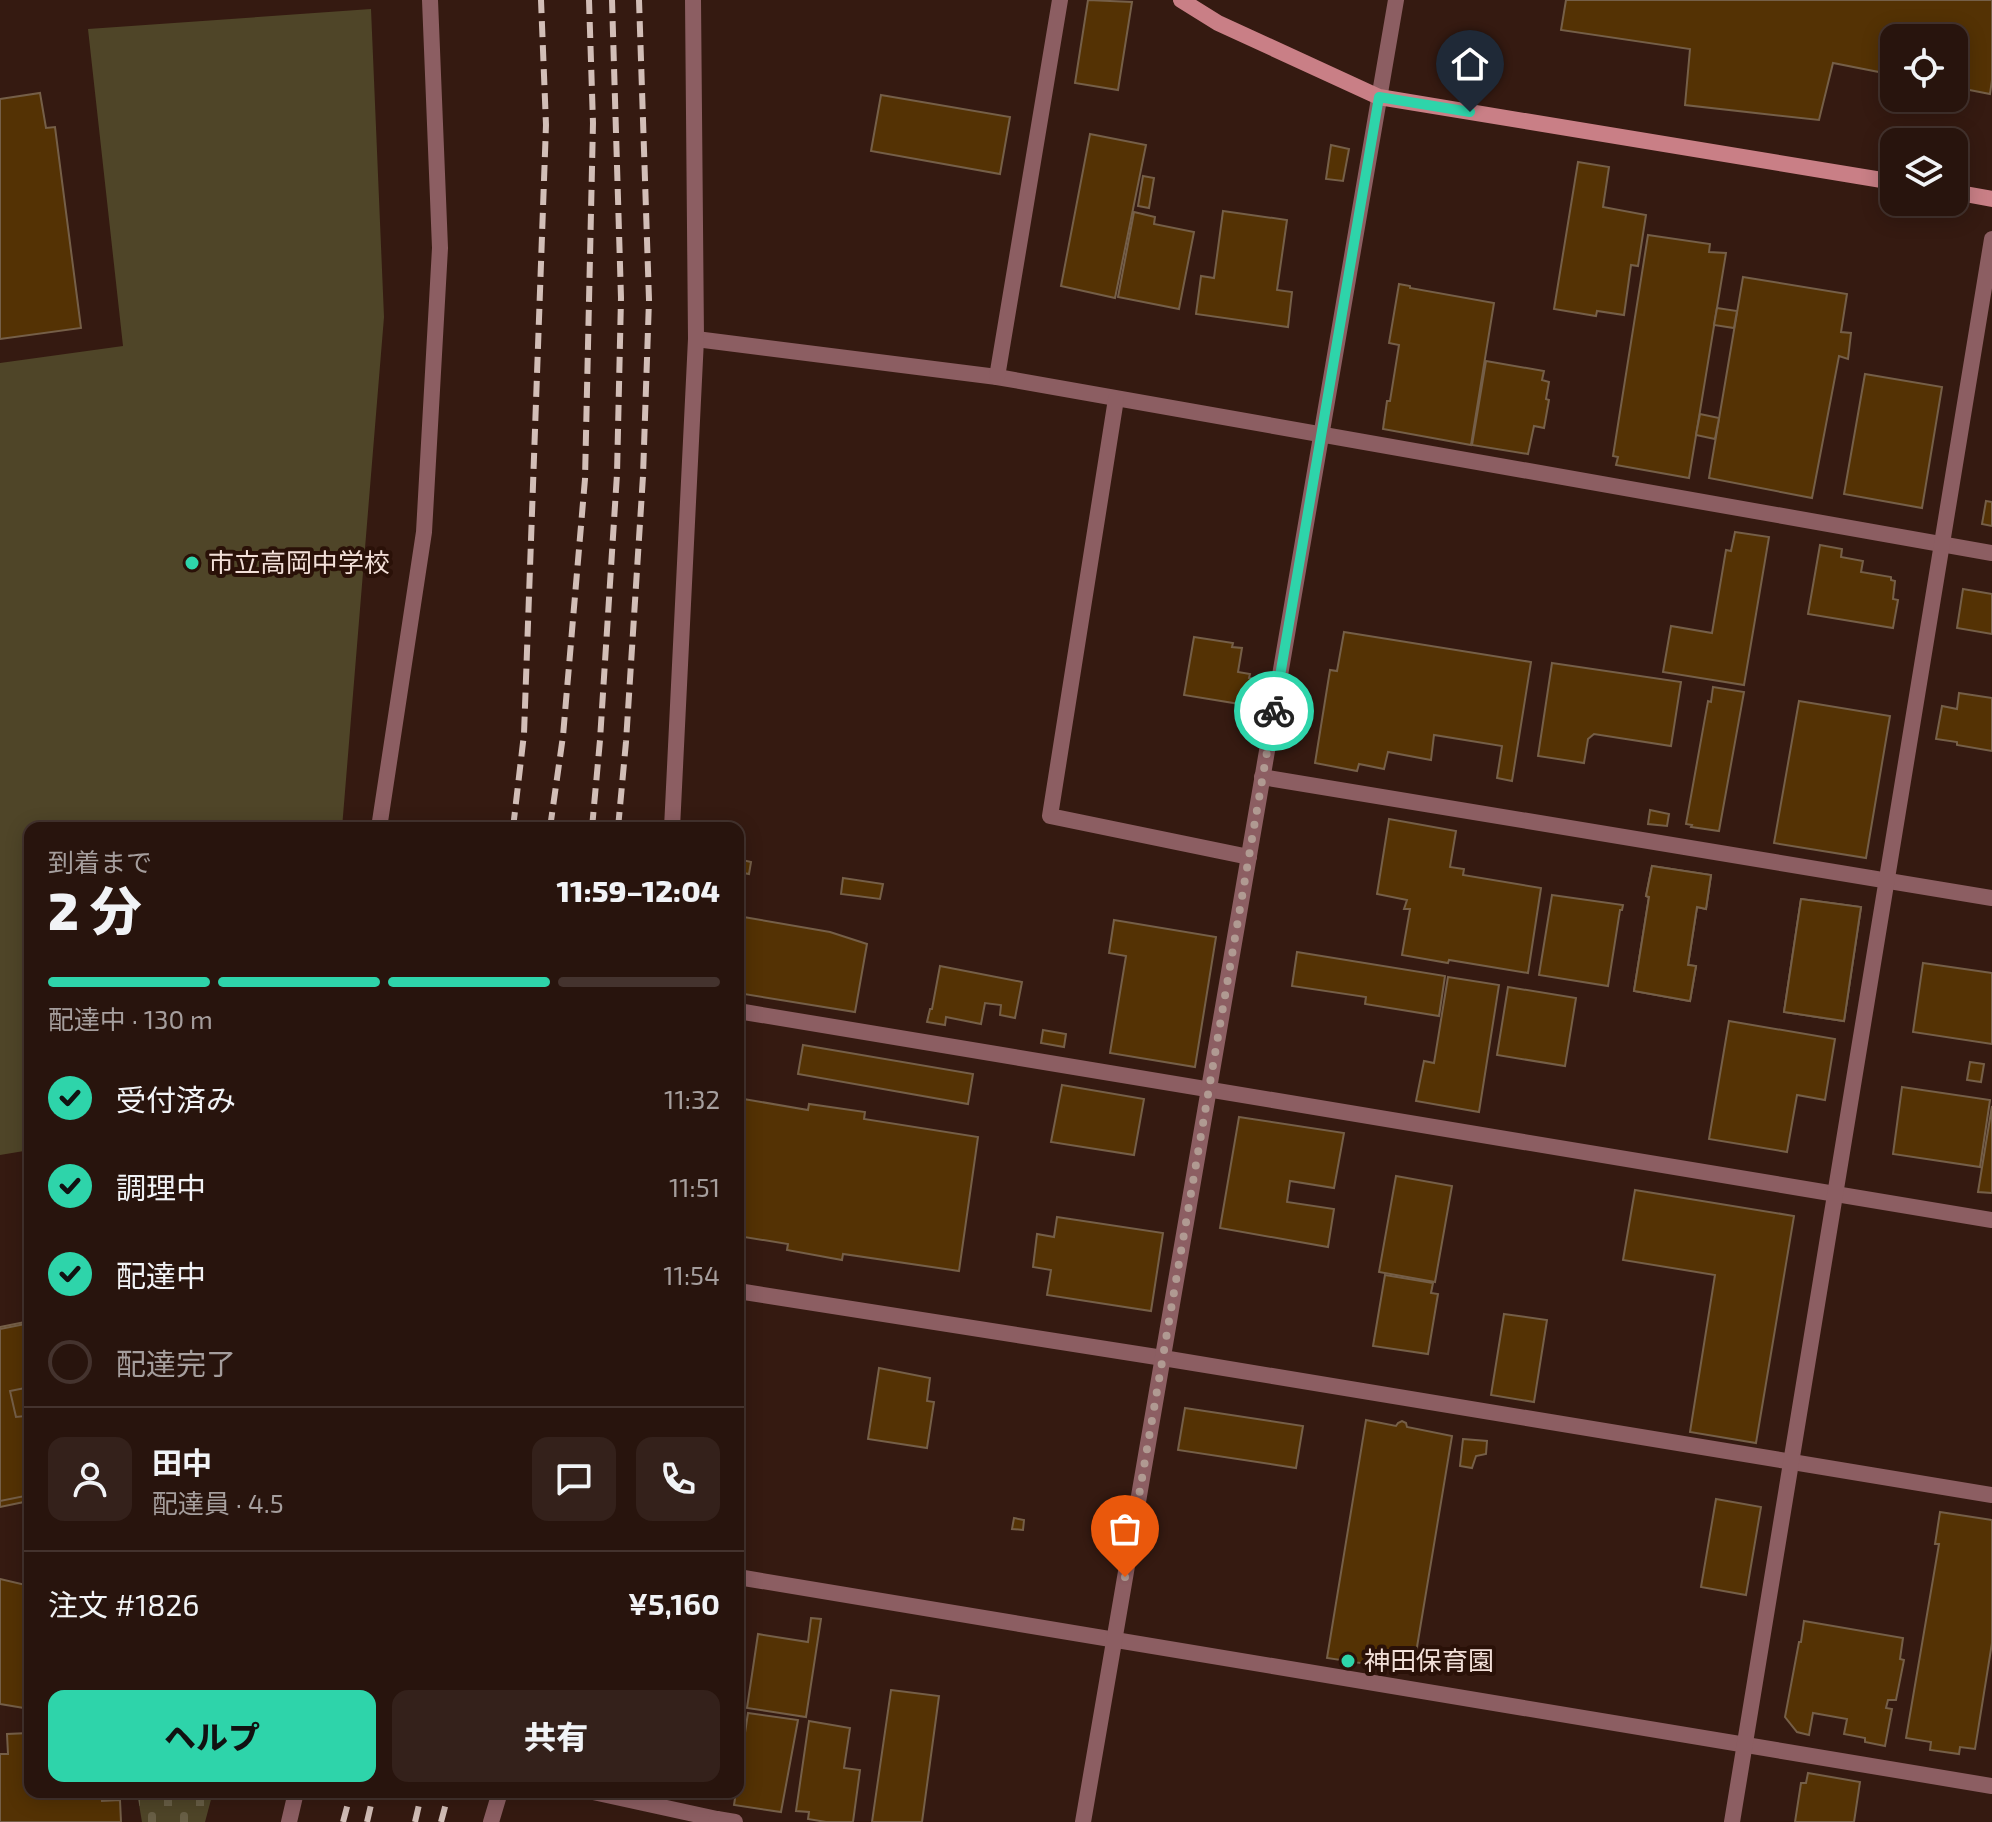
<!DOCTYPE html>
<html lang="ja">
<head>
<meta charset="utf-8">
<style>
  :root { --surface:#28140d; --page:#34211b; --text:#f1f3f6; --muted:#a59e9d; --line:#44332e; --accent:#2ed4aa }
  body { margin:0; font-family:"Exo 2","Noto Sans JP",sans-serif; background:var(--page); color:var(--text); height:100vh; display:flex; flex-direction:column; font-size:30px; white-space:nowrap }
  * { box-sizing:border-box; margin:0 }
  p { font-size:26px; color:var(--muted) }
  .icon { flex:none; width:44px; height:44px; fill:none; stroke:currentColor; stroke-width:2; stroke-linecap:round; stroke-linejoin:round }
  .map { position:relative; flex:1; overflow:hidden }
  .panel { position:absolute; left:24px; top:822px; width:720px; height:976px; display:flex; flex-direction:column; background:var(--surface); border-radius:16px; box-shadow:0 4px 20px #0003,0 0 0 2px var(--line) }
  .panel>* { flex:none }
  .tools { position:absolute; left:1880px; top:24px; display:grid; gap:16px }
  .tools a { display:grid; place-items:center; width:88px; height:88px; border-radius:16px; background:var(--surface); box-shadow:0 4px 20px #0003,0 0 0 2px var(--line); font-size:40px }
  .pin { position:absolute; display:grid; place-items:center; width:68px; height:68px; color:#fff; margin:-82px -34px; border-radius:50% 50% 50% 0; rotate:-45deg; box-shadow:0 0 8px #0007 }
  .pin .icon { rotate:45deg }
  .courier { position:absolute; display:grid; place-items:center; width:80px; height:80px; margin:-40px; border:6px solid #2ed4aa; border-radius:50%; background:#fff; color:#222; box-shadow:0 2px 10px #0007 }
  .overview em { font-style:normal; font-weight:800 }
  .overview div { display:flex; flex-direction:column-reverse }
  .overview { display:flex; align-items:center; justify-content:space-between; height:136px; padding:0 24px }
  h1 { font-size:52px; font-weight:800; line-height:60px }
  .bar { display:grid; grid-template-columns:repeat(4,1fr); gap:12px 8px; align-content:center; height:96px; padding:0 24px }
  .bar i { height:10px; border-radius:6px; background:var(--line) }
  .bar .active { background:var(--accent) }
  .bar p { grid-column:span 4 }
  .line { display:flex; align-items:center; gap:20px; padding:0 24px; border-top:2px solid var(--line) }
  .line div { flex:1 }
  .round { display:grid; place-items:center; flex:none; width:84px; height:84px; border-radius:16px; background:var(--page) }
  ol { padding:0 24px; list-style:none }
  li { display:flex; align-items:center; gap:24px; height:88px }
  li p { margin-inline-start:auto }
  li .icon { padding:8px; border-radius:50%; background:var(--accent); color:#111; stroke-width:4 }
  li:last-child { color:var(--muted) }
  li i { width:44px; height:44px; border:4px solid var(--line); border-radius:50% }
  .action { display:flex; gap:16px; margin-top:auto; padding:16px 24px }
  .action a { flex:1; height:92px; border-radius:16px; background:var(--accent); color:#111; font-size:32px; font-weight:800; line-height:92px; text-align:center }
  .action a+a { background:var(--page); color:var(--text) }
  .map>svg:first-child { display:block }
  .cemetery { fill:url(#cemetery-stones) }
  .park { fill:#4f4528 }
  .building { fill:#543204; stroke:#755f48; stroke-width:2 }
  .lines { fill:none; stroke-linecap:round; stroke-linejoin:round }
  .street { stroke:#8c5e62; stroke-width:16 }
  .secondary { stroke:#c97f86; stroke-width:16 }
  .rail { stroke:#d2beb7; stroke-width:6; stroke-dasharray:16 8; stroke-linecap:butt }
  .done { stroke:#b09a92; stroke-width:8; stroke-dasharray:0 14.4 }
  .route { stroke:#2ed4aa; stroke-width:10 }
  .poi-dot { fill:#2ed4aa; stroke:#2a1108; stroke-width:3 }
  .labels { text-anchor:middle; stroke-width:8; stroke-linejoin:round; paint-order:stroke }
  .poi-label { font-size:26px; fill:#f2dfd8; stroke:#2a1108; text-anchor:start }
</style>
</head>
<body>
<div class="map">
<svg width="1992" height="1822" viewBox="0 0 1992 1822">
  <defs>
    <pattern id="cemetery-stones" width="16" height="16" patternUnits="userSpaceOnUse" patternTransform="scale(2)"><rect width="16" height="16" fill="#4f4528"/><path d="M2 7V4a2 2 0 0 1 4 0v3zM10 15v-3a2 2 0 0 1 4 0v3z" fill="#695f46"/></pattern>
  </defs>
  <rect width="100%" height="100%" fill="#351a11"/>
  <!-- cemetery -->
  <path class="cemetery" d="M137,1792H213L205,1822H142Z"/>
  <!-- park -->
  <path class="park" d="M371,9L384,317L342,828H30V1150L0,1155V363L123,346L88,29Z"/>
  <!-- building -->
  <g class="building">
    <path d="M1088,0L1132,2L1118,90L1075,83Z"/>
    <path d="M1566,0H1992V80L1990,94L1954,87V38H1894V75L1833,63L1819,120L1685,105L1690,49L1561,30Z"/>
    <path d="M40,93L46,128L55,127L81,328L0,339V99Z"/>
    <path d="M881,95L1010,117L1000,174L871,151Z"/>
    <path d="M1090,134L1146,145L1115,298L1061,286Z"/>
    <path d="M1331,145L1349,149L1343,181L1326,179Z"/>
    <path d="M1578,162L1609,167L1603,207L1646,215L1638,266L1631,265L1624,315L1597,311L1596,316L1554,309Z"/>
    <path d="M1143,176L1154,178L1149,208L1138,206Z"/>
    <path d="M1223,211L1287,220L1277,290L1292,292L1288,327L1196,314L1201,276L1214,278Z"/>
    <path d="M1134,212L1155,217L1154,224L1194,232L1179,309L1118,297Z"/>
    <path d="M1648,235L1710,244L1709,252L1726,253L1689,478L1616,465L1618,457L1613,456Z"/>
    <path d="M1743,277L1847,294L1841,332L1851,333L1848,359L1839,356L1812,498L1709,478Z"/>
    <path d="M1399,284L1410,286V288L1494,303L1471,445L1383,429L1387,401H1390L1399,345L1389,343Z"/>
    <path d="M1717,308L1737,311L1734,328L1714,325Z"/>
    <path d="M1486,361L1544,371L1542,380L1549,382L1546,399L1549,400L1544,428L1534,426L1528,454L1472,445Z"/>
    <path d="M1865,374L1942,387L1922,508L1844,494Z"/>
    <path d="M1700,414L1719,418L1715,439L1696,435Z"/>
    <path d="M1986,501L1992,502V526L1982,524Z"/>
    <path d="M1735,532L1769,537L1744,685L1663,672L1671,626L1712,633L1726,550L1731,551Z"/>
    <path d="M1820,545L1842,549L1841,557L1863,561L1861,572L1891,577V580L1895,581L1893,599L1898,600L1893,628L1808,614Z"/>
    <path d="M1963,589L1992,594V634L1957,628Z"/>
    <path d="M1344,632L1531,662L1512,781L1497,778L1502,746L1434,735L1431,760L1388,752L1384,769L1359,764L1357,771L1315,763L1330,670L1337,671Z"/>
    <path d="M1194,637L1233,643L1232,647L1242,648L1238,672L1250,674L1249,678L1263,681L1258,707L1184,695Z"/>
    <path d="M1552,663L1681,682L1671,746L1594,734L1588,739L1584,763L1538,756Z"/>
    <path d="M1713,687L1744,692L1719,831L1691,827L1692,825L1686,824L1708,701L1711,702Z"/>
    <path d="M1959,693L1992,698V751L1957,745V742L1936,739L1942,706L1957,709Z"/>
    <path d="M1799,701L1890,716L1866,858L1774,843Z"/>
    <path d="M1650,810L1669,814L1667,826L1648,824Z"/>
    <path d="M1389,819L1456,831L1450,867L1464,869L1463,875L1541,888L1528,973L1449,960L1448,963L1402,955L1410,909H1404L1407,900L1377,894Z"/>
    <path d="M738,859L751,862L749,874L738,872Z"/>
    <path d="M1652,866L1711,875L1706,909L1697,907L1688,965L1696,966L1690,1001L1634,991L1649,897L1646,896Z"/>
    <path d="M1652,866L1711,875L1706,909L1697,907L1688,965L1696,966L1690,1001L1634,991L1649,897L1646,896Z"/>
    <path d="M843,878L883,884L880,899L841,894Z"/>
    <path d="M1552,895L1623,905L1622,910H1620L1608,986L1539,975Z"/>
    <path d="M1801,899L1861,907L1844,1021L1784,1012Z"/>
    <path d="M1801,899L1861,907L1844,1021L1784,1012Z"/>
    <path d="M738,916L830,932L867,944L855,1012L738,993Z"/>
    <path d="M1114,920L1216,937L1195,1067L1110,1053L1126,956L1109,953Z"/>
    <path d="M1297,952L1445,976L1439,1016L1365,1004L1366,997L1292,986Z"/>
    <path d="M1923,963L1992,973V1044L1913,1032Z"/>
    <path d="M940,966L1022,982L1015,1018L1000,1015L1001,1005L985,1003L981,1024L946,1017L945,1025L927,1022L930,1009H932Z"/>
    <path d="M1448,977L1499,985L1479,1112L1416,1101L1424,1061L1434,1063Z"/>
    <path d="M1508,987L1576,998L1565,1066L1497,1055Z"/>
    <path d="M1729,1021L1835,1039L1825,1100L1797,1095L1787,1152L1709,1139Z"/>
    <path d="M1043,1030L1066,1034L1064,1047L1041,1043Z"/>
    <path d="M803,1045L973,1074L968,1104L798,1074Z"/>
    <path d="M1970,1062L1984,1064L1981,1082L1967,1080Z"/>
    <path d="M1062,1085L1144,1099L1134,1155L1051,1142Z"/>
    <path d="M1902,1087L1990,1100L1980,1167L1893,1154Z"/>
    <path d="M738,1098L808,1110L809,1104L865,1112L864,1119L978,1137L959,1271L843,1254L842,1260L787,1250L788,1244L738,1236Z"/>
    <path d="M1992,1106V1193L1978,1192Z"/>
    <path d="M1239,1117L1344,1133L1334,1188L1290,1181L1287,1202L1334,1209L1328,1247L1220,1228Z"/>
    <path d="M1396,1176L1452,1186L1435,1282L1379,1272Z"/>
    <path d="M1635,1190L1794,1216L1756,1443L1690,1432L1715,1275L1623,1260Z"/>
    <path d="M1057,1217L1163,1233L1151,1311L1047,1295L1051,1270L1033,1267L1037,1234L1054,1237Z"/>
    <path d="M1385,1275L1433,1283L1431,1293L1438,1294L1428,1354L1373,1346Z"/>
    <path d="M1504,1314L1547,1320L1534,1402L1491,1395Z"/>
    <path d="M30,1321V1513L26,1514L24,1502L0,1507V1327Z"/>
    <path d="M30,1323V1495L0,1501V1329Z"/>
    <path d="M879,1368L930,1378L927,1401L934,1402L927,1448L868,1439Z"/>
    <path d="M30,1387V1418L26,1419L25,1416L16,1417L10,1391Z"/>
    <path d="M1185,1408L1303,1426L1296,1468L1178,1450Z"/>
    <path d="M1366,1420L1396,1426L1398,1423L1402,1421L1406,1423L1407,1427L1452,1436L1414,1665L1409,1664L1407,1670L1327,1658Z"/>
    <path d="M1463,1439L1487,1441L1486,1454L1476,1456L1472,1468L1460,1466Z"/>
    <path d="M1716,1499L1761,1507L1746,1595L1701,1587Z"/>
    <path d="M1940,1512L1992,1520V1643L1975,1749L1960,1747L1959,1754L1930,1750L1931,1742L1906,1738L1939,1544H1935Z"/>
    <path d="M1014,1518L1024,1520L1023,1530L1012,1529Z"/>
    <path d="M0,1579L30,1586V1709L0,1704Z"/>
    <path d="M811,1618L821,1619L806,1717L747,1708L758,1634L808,1642Z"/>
    <path d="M1804,1621L1903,1638L1900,1659L1904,1660L1896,1700H1888L1886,1708L1892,1709L1885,1746L1865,1742V1738L1844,1734L1847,1719L1813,1713L1809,1735L1797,1732L1785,1717L1799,1642H1801Z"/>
    <path d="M891,1690L939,1696L922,1822H872Z"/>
    <path d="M748,1713L798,1720L781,1812L734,1805L736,1792H738V1779Z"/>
    <path d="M809,1721L850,1728L844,1768L860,1770L853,1822H826L808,1819L809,1812L796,1811Z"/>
    <path d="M29,1728L30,1792H101L102,1801L120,1800L121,1822H0V1754H8L7,1734L29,1733Z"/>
    <path d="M1808,1773L1860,1782L1854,1822H1795L1801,1783H1806Z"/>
  </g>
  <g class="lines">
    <!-- street -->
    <g class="street">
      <path d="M696,339L997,377L1992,553"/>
      <path d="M997,377L1060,0"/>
      <path d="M1116,399L1050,816L1249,857"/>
      <path d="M1262,777L1992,898"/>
      <path d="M379,828L424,532L440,248L430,0"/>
      <path d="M672,828L696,339L693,0"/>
      <path d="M738,1011L1992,1220"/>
      <path d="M738,1291L1163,1358L1992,1495"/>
      <path d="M738,1577L1992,1786"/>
      <path d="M593,1792L717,1819"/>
      <path d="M289,1822L296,1792"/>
      <path d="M491,1822L500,1792"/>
      <path d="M716,1822L717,1819L735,1822"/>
      <path d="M1083,1822L1396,0"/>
      <path d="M1732,1822L1992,239"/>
    </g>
    <!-- secondary -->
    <g class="secondary">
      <path d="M1181,0L1218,23L1379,97L1894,182"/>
      <path d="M1954,192L1992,199"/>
    </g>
    <!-- rail -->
    <g class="rail">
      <path d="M513,828L524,734L546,125L541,0"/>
      <path d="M550,828L563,736L585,479L593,123L589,0"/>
      <path d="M592,828L600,740L617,474L621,298L612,0"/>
      <path d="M618,828L626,742L643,476L649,300L639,0"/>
      <path d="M343,1822L351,1792"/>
      <path d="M367,1822L374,1792"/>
      <path d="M415,1822L422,1792"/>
      <path d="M441,1822L449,1792"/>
    </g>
  </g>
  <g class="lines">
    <!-- done -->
    <path class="done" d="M1125,1577L1274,711"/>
    <!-- route -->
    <path class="route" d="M1274,711L1379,97L1470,112"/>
  </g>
  <!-- markers -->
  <g class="poi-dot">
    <circle cx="192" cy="563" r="8"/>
    <circle cx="1348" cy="1661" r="8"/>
  </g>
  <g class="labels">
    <!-- poi labels -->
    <g class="poi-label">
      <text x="208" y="572">市立高岡中学校</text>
      <text x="1364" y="1670">神田保育園</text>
    </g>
  </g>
</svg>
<div class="tools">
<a><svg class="icon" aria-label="locate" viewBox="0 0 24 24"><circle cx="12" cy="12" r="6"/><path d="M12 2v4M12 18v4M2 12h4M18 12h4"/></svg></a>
<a><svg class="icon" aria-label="layers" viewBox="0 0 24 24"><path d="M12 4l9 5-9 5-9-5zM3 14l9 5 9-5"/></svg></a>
</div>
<div class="pin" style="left:1125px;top:1577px;background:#ea580c"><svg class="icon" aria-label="bag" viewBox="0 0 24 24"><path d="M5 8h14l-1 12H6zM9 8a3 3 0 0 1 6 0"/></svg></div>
<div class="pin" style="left:1470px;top:112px;background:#1f2937"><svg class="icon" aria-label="home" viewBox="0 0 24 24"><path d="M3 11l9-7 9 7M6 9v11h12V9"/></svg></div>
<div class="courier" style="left:1274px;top:711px"><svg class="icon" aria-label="bike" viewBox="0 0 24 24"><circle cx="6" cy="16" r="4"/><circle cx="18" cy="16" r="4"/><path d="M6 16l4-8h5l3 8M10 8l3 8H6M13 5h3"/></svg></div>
<section class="panel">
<div class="overview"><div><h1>2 分</h1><p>到着まで</p></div><em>11:59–12:04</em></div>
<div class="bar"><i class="active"></i><i class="active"></i><i class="active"></i><i></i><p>配達中 · 130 m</p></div>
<ol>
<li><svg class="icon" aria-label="check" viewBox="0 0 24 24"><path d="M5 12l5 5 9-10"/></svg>受付済み<p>11:32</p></li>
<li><svg class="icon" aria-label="check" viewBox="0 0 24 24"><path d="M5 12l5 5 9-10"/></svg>調理中<p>11:51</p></li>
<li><svg class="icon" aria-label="check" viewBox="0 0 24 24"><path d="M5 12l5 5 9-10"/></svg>配達中<p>11:54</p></li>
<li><i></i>配達完了</li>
</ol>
<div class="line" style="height:144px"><a class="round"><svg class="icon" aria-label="person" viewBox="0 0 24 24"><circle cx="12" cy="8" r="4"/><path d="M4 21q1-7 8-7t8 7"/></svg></a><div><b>田中</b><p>配達員 · 4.5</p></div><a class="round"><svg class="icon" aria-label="chat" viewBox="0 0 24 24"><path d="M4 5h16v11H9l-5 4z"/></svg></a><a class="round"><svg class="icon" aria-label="phone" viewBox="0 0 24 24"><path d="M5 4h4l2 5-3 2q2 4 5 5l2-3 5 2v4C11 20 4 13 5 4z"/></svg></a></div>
<div class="line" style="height:104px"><div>注文 #1826</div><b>¥5,160</b></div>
<div class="action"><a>ヘルプ</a><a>共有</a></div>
</section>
</div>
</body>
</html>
